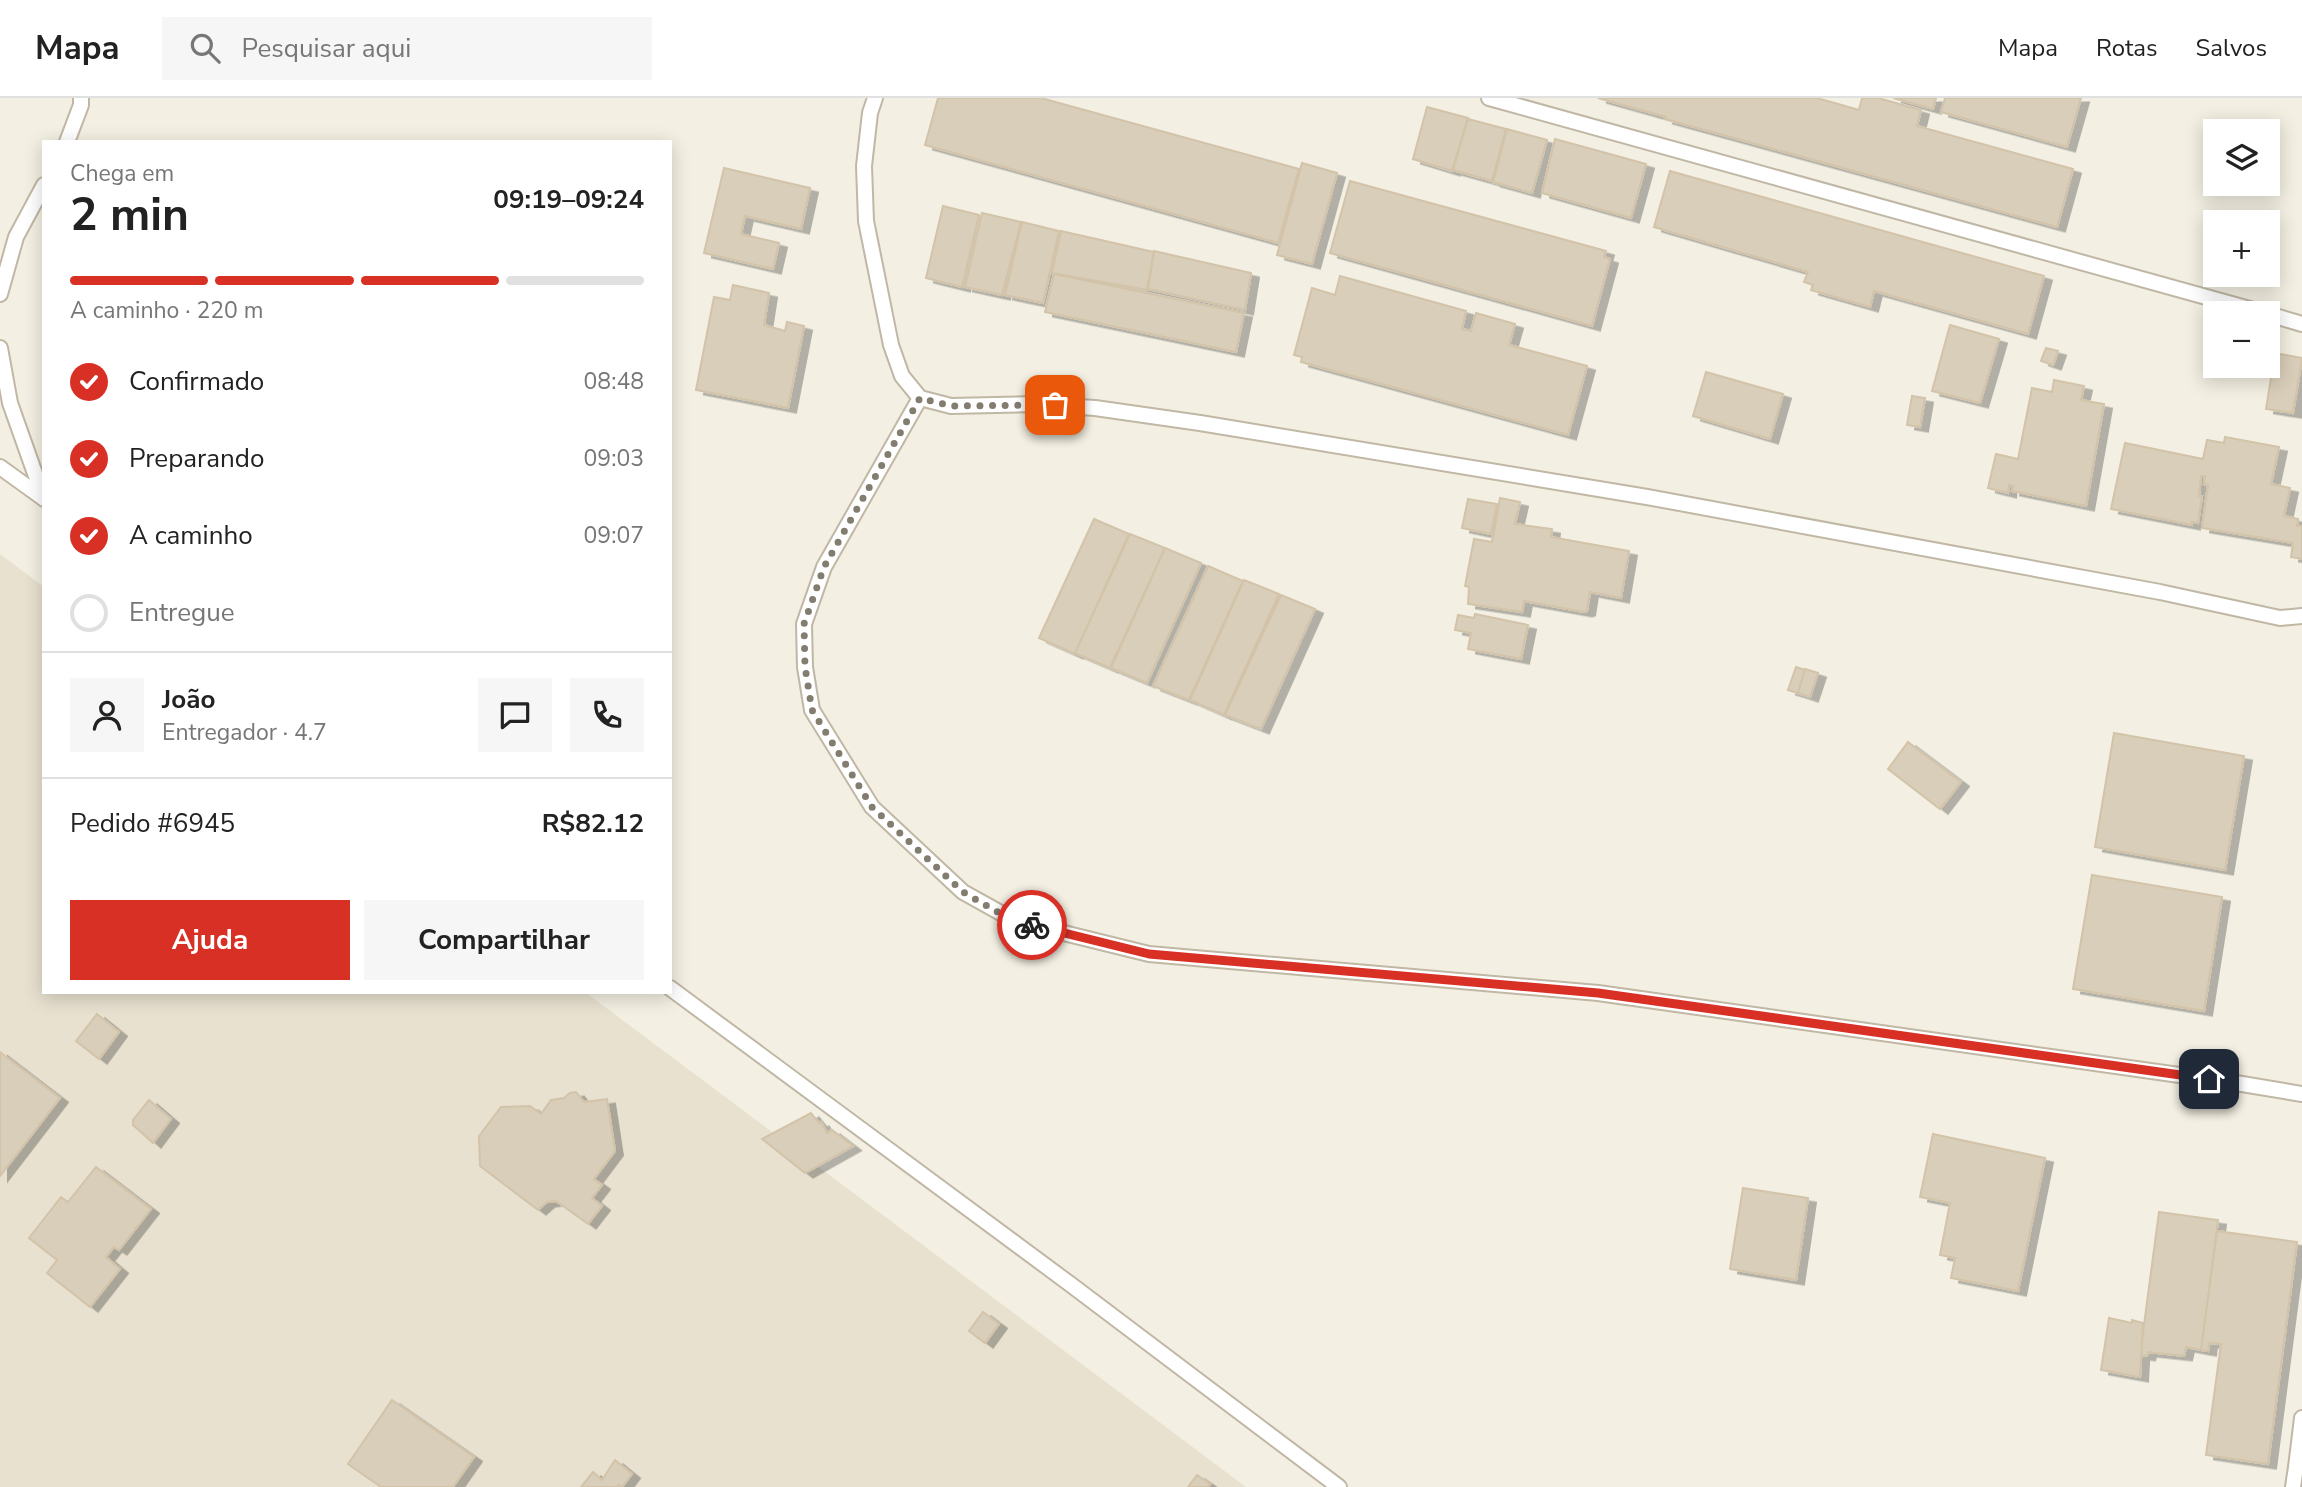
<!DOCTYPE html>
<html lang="pt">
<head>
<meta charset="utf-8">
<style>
  :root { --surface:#fff; --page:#f6f6f6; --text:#222; --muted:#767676; --line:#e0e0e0; --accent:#d93025 }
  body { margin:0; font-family:"Nunito Sans",sans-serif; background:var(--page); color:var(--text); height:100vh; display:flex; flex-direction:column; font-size:26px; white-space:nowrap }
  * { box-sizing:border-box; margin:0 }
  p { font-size:23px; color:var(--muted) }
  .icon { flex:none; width:38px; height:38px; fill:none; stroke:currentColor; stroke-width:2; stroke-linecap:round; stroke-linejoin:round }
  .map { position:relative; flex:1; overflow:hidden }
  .details { position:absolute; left:42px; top:42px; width:630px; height:854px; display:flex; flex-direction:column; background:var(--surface); border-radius:0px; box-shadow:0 4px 18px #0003 }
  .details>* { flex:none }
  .buttons { position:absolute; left:2203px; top:21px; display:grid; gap:14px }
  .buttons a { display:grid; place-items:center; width:77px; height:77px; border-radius:0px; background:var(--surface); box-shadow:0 4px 18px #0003; font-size:35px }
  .pin { position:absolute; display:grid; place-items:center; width:60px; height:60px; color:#fff; margin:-30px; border-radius:14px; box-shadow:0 4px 10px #0006 }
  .courier { position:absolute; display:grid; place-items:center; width:70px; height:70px; margin:-35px; border:5px solid #d93025; border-radius:50%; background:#fff; color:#222; box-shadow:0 2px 9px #0007 }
  .summary em { font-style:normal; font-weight:700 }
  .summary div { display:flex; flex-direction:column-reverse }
  .summary { display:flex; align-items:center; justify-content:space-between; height:119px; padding:0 28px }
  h1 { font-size:46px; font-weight:700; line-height:52px }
  .bar { display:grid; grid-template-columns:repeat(4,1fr); gap:10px 7px; align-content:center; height:84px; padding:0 28px }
  .bar i { height:9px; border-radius:5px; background:var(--line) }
  .bar .current { background:var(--accent) }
  .bar p { grid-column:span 4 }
  .line { display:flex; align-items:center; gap:18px; padding:0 28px; border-top:2px solid var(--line) }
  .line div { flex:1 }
  .round { display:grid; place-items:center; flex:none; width:74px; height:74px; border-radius:0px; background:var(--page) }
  ol { padding:0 28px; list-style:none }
  li { display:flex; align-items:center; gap:21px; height:77px }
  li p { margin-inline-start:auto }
  li .icon { padding:7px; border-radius:50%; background:var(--accent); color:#fff; stroke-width:4 }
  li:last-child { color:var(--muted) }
  li i { width:38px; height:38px; border:4px solid var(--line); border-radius:50% }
  .primary-button { display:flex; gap:14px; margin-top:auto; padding:14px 28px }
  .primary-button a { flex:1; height:80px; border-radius:0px; background:var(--accent); color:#fff; font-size:28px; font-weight:700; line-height:80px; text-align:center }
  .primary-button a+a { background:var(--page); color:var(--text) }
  header { display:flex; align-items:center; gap:42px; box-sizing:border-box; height:98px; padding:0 35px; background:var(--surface); border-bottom:2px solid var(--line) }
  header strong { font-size:33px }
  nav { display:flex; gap:38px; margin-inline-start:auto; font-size:24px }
  .search { width:490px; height:63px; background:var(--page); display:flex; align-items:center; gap:18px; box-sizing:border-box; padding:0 24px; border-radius:0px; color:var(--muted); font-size:26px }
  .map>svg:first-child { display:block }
  .residential { fill:#e8e1d0 }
  .building { fill:#d9ceb9; stroke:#d2c3a9; stroke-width:2; filter:url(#shadow) }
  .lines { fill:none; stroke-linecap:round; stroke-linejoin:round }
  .lane-casing { stroke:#c0b7a4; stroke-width:18 }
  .lane { stroke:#fff; stroke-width:14 }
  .done { stroke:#837d70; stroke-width:7; stroke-dasharray:0 12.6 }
  .route { stroke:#d93025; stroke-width:9 }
</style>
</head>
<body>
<header>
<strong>Mapa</strong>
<div class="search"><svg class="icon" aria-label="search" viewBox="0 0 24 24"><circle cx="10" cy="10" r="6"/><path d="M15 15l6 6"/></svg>Pesquisar aqui</div>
<nav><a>Mapa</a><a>Rotas</a><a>Salvos</a></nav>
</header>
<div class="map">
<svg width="2302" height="1389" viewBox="0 0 2302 1389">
  <defs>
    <filter id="shadow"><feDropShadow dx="8" dy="4.5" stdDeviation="0" flood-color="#0004"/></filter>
  </defs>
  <rect width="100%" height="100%" fill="#f3efe2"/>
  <!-- residential -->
  <path class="residential" d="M0,456L44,489V894H585L1246,1389H0Z"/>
  <!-- building -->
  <g class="building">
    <path d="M938,0H1041L1299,71L1278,145L925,47Z"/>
    <path d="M1598,0H1817L1859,12L1862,0H1878L1921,12L1917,28L2073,71L2057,129L1665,21L1666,19Z"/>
    <path d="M1893,0H1936L1933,11Z"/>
    <path d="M1945,0H2081L2067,49L1941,14Z"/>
    <path d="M1427,9L1468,20L1452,73L1413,61Z"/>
    <path d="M1468,21L1506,31L1492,83L1453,72Z"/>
    <path d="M1507,31L1547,42L1532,95L1493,84Z"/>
    <path d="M1555,41L1646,66L1631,120L1542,95Z"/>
    <path d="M1302,65L1337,75L1312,166L1277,157Z"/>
    <path d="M724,70L810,90L801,131L745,118L741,136L779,145L773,171L704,155Z"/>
    <path d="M1670,73L2044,178L2028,236L1874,193L1870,209L1811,192L1813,187L1804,184L1808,174L1654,129Z"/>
    <path d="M1350,83L1606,153L1604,159L1610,161L1592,228L1330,155Z"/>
    <path d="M943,108L979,117L962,189L926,180Z"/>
    <path d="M982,115L1021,124L1002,197L965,189Z"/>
    <path d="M1022,124L1059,133L1043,205L1005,197Z"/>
    <path d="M1061,133L1154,154L1147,192L1052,175Z"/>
    <path d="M1154,153L1251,175L1245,212L1148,191Z"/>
    <path d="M1054,176L1244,215L1236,254L1045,214Z"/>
    <path d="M1340,178L1466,213L1462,231L1471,233L1476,215L1515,226L1509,247L1587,268L1568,337L1301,264L1302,259L1294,257L1312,190L1335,197Z"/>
    <path d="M733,187L769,195L764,227L785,233L787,224L804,228L788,310L696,292L714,199L730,202Z"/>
    <path d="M1950,227L1999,241L1980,305L1932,293Z"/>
    <path d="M2046,250L2058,253L2053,267L2041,263Z"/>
    <path d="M2275,255L2302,260L2293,315L2266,311Z"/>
    <path d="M1706,274L1783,296L1770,341L1693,318Z"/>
    <path d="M2054,282L2084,288L2081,302L2104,306L2086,408L2012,393L2013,388L2009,387L2008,395L1988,390L1996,356L2018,361L2032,290L2052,294Z"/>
    <path d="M1912,298L1925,300L1920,329L1907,327Z"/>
    <path d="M2225,339L2279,349L2271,386L2290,390L2284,418L2298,421L2297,428H2302V461L2291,459L2293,445L2202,430L2208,387L2204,386L2205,378H2201L2199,398H2202L2198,425L2192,424V427L2111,411L2125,345L2203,361L2207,342L2224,345Z"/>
    <path d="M1500,400L1520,404L1515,426L1552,431L1551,439L1629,453L1621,500L1590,494L1587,513L1584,514L1524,503L1522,514L1468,506L1469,489L1465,488L1474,441L1492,444Z"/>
    <path d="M1468,401L1497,406L1491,436L1462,430Z"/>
    <path d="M1094,421L1129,436L1075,556L1039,540Z"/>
    <path d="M1130,436L1165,450L1110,570L1075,555Z"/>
    <path d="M1165,450L1201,465L1147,585L1111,570Z"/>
    <path d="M1208,468L1243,483L1189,602L1153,588Z"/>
    <path d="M1244,482L1279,496L1224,617L1190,602Z"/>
    <path d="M1281,497L1315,511L1261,631L1225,617Z"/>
    <path d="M1475,516L1528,527L1521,561L1468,551L1471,535L1455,532L1458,517L1474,520Z"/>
    <path d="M1796,569L1805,572L1798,595L1788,592Z"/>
    <path d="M1805,571L1818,575L1810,599L1798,595Z"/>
    <path d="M2114,635L2244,658L2225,772L2095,749Z"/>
    <path d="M1908,644L1961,684L1940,711L1888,671Z"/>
    <path d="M2092,777L2222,799L2204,913L2073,891Z"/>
    <path d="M97,916L119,934L99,961L76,943Z"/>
    <path d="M0,954L60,1000L0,1078Z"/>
    <path d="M576,994L584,1004L607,1001L615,1053L594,1081L602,1087L592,1100L602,1108L588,1126L556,1103L547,1104L538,1112L480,1068L479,1038L501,1009L530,1008L541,1016L551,1002L564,1000L570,995Z"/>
    <path d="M149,1002L171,1021L153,1045L133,1027V1022Z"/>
    <path d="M811,1015L819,1025L821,1024L827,1035L832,1032L853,1048L805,1075L762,1041Z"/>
    <path d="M1933,1036L2045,1060L2018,1193L1951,1180L1955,1160L1940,1157L1950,1105L1920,1099Z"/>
    <path d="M96,1069L151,1111L119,1152L114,1149L106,1159L120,1171L90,1209L47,1175L57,1162L29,1140L61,1099L68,1104Z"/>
    <path d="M1743,1090L1808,1100L1796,1182L1730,1171Z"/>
    <path d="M2159,1114L2218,1122L2202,1252L2186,1249L2184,1258L2148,1254L2147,1258L2140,1257Z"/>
    <path d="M2217,1133L2297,1144L2268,1366L2206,1357L2221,1246L2209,1245L2208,1253L2201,1252Z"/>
    <path d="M983,1214L999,1226L985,1245L969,1233Z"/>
    <path d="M2109,1220L2132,1225V1222L2143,1225L2140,1279L2101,1272Z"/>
    <path d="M392,1302L474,1359L453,1389H381L348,1366Z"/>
    <path d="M615,1362L632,1376L622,1389L619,1387L617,1389H581L593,1374L602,1382Z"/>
    <path d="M1197,1377L1210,1386L1208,1389H1188Z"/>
  </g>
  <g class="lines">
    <!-- lane casing -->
    <g class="lane-casing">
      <g id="lane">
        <path d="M875,0L870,15L864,68L866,123L891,247L902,278L920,300L951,308L1035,306L1095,310L1200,325L1647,399L2160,494L2280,520L2302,518"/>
        <path d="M1489,0L2264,215"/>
        <path d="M67,44L81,7V0"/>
        <path d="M0,196L16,139L44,87"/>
        <path d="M2268,216L2302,226"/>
        <path d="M0,250L10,305L44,401"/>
        <path d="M920,300L824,469L804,526L805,569L812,612L872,709L963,794L1015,823L1149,856L1598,895L2236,985L2302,996"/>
        <path d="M0,369L43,400"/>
        <path d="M670,890L1070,1186L1339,1389"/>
        <path d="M2296,1369L2302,1320"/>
        <path d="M2293,1389L2296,1369L2301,1364"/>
      </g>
    </g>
    <!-- lane -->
    <use href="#lane" class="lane"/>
  </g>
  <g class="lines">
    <!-- done -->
    <path class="done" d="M1032,827L1015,824L963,794L872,709L812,612L805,569L804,526L824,469L920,300L951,308L1055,307"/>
    <!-- route -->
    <path class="route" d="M1032,827L1149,856L1598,895L2209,981"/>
  </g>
</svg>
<div class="buttons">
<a><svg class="icon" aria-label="layers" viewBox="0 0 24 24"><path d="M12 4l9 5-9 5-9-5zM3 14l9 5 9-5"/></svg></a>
<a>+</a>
<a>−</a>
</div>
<div class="pin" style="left:1055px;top:307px;background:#ea580c"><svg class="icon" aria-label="bag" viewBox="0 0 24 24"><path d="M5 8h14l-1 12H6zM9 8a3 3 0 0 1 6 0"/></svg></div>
<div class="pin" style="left:2209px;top:981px;background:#1f2937"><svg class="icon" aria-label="home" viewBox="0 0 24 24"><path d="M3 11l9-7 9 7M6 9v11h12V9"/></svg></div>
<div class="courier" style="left:1032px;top:827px"><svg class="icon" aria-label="bike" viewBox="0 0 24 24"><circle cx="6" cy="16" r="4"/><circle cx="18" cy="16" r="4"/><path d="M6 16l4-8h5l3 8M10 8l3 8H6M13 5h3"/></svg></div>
<section class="details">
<div class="summary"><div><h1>2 min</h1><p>Chega em</p></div><em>09:19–09:24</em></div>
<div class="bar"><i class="current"></i><i class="current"></i><i class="current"></i><i></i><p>A caminho · 220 m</p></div>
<ol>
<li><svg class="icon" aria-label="check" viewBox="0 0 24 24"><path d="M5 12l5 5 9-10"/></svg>Confirmado<p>08:48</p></li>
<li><svg class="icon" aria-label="check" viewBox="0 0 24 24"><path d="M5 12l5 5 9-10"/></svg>Preparando<p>09:03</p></li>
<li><svg class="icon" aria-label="check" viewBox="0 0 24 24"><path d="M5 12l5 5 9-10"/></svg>A caminho<p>09:07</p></li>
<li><i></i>Entregue</li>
</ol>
<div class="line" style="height:126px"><a class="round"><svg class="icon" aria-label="person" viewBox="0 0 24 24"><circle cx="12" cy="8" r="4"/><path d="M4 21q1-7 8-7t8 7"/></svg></a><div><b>João</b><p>Entregador · 4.7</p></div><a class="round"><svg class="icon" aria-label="chat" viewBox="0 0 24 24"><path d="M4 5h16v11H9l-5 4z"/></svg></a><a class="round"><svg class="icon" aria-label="phone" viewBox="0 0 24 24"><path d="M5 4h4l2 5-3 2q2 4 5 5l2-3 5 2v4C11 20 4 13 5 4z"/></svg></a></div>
<div class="line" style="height:91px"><div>Pedido #6945</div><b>R$82.12</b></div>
<div class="primary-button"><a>Ajuda</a><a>Compartilhar</a></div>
</section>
</div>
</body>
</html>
